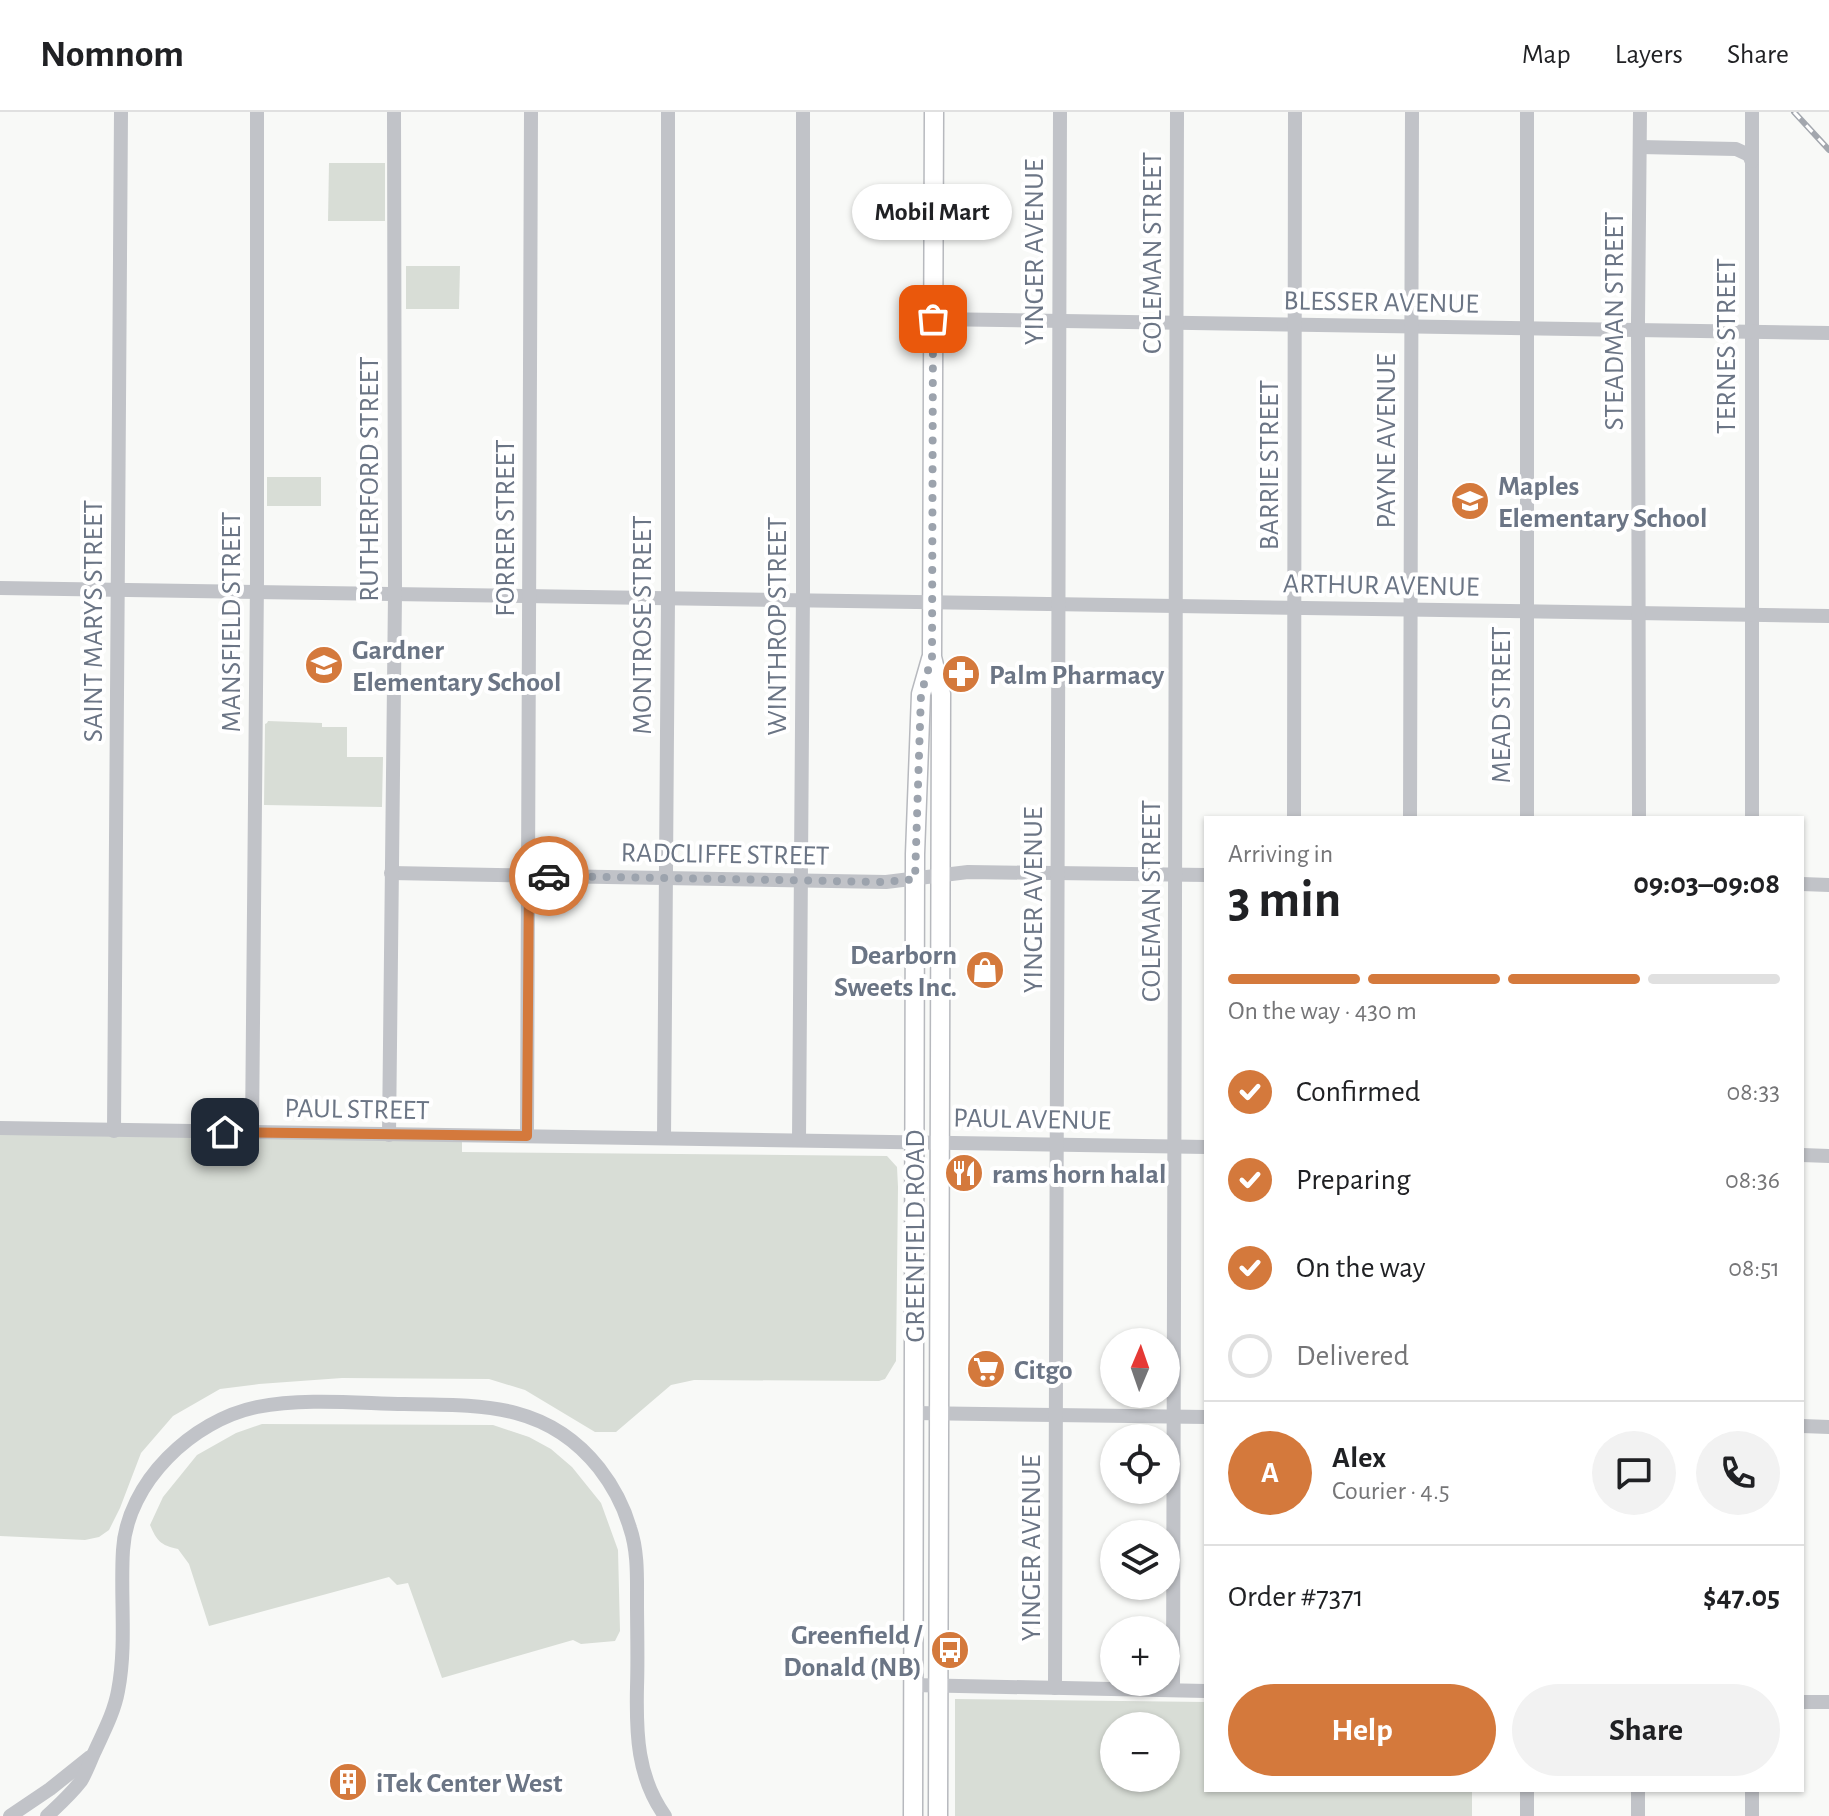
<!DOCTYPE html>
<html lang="en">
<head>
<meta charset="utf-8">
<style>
  :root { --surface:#fff; --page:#f2f2f2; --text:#202124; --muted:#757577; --line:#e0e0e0; --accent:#d4793c }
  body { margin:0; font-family:"Alegreya Sans",sans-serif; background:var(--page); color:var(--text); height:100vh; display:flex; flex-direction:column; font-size:30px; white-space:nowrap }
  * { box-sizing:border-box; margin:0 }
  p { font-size:26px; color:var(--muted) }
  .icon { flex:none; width:44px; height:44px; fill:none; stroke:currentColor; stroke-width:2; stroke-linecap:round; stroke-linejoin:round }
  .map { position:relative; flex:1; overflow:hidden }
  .drawer { position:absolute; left:1204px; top:704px; width:600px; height:976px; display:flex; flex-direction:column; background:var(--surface); border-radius:0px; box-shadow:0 2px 6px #0004 }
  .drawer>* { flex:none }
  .needle { width:52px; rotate:2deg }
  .buttons { position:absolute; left:1100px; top:1216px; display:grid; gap:16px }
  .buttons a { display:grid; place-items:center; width:80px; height:80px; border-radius:50%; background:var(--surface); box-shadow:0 2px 6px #0004; font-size:40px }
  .pin { position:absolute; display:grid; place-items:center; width:68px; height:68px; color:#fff; margin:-34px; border-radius:16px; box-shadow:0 4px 12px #0006 }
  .courier { position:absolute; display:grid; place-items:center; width:80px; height:80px; margin:-40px; border:6px solid #d4793c; border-radius:50%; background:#fff; color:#222; box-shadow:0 2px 10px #0007 }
  .bubble { position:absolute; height:56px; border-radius:28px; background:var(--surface); box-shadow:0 2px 6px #0004; font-size:26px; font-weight:600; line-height:56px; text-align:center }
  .summary em { font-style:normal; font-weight:600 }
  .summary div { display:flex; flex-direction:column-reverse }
  .summary { display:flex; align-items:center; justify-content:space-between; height:136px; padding:0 24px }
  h1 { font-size:52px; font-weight:600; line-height:60px }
  .bar { display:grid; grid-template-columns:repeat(4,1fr); gap:12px 8px; align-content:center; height:96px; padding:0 24px }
  .bar i { height:10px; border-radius:6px; background:var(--line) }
  .bar .selected { background:var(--accent) }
  .bar p { grid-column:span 4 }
  .line { display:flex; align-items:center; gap:20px; padding:0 24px; border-top:2px solid var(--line) }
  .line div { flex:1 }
  .round { display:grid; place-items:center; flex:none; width:84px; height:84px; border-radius:42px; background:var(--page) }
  ol { padding:0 24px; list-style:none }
  li { display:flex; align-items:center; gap:24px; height:88px }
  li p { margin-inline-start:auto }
  li .icon { padding:8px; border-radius:50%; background:var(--accent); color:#fff; stroke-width:4 }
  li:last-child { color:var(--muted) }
  li i { width:44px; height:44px; border:4px solid var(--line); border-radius:50% }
  .button { display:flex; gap:16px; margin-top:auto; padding:16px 24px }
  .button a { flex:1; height:92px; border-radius:48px; background:var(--accent); color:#fff; font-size:32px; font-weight:600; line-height:92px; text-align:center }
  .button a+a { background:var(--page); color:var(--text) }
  header { display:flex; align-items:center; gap:48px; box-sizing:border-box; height:112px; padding:0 40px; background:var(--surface); border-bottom:2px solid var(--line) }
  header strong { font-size:38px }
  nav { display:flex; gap:44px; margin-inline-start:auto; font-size:28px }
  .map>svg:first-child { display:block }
  .green { fill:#d8ddd6; fill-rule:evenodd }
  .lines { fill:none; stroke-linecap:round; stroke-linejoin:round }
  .major-casing { stroke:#b7b9be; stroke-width:21 }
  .minor { stroke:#c1c3c8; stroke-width:14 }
  .major { stroke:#fff; stroke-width:18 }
  .rail-casing { stroke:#a3a7ae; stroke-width:6 }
  .rail { stroke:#fff; stroke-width:3; stroke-dasharray:9; stroke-linecap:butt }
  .done { stroke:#9ca3ad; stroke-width:8; stroke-dasharray:0 14.4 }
  .route { stroke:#d4793c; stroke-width:10 }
  .labels { text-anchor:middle; stroke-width:8; stroke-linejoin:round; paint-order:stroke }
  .street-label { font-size:28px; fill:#6b7585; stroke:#fff }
  .poi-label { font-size:28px; font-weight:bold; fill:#6b7585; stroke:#fff; text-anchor:start }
</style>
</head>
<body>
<header>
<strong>Nomnom</strong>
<nav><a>Map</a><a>Layers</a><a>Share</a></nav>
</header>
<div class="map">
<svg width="1829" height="1704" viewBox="0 0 1829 1704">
  <rect width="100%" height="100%" fill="#f8f9f7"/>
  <!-- green -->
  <g class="green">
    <path d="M329,51H385V109H328Z"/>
    <path d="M406,154H460L459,197H406Z"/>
    <rect x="267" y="365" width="54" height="29"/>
    <path d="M268,609L322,611V615H347V645H383L382,695L264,693L265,612L267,611Z"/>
    <path d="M0,1020L462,1027V1040L887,1044L897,1055L898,1075L896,1249L885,1267L879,1269L694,1268L671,1273L616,1320H595L525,1278L489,1267L342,1266L259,1272L220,1277L173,1304L141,1341L120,1396L109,1418L99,1425L85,1428L0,1424Z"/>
    <path d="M262,1312L493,1313L529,1325L551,1337L572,1355L601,1391L618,1438L620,1519L615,1529L581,1532L573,1528L442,1566L408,1471L397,1473L389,1465L209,1514L189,1452L178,1437C160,1433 157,1429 150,1413L163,1385L197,1343L236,1321Z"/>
    <path d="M955,1587L1206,1590V1678H1472V1704H955ZM1114,1614H1166V1666H1114Z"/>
  </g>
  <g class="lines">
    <!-- major casing -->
    <g class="major-casing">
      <g id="major">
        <path d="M934,0L932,545L941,582L938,1704"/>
        <path d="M913,1704L915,742L921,582L931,547"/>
      </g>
    </g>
    <!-- minor -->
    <g class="minor">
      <path d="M1640,35L1736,37L1749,43L1752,50V706"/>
      <path d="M1752,49V1"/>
      <path d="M933,207L1829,221"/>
      <path d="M0,476L1829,504"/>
      <path d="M1294,706L1295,0"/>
      <path d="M1410,706L1412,0"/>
      <path d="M1527,706V0"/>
      <path d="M1639,706L1638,209L1640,0"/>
      <path d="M391,761L886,770L968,760L1206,763"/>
      <path d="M1802,772L1829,773"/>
      <path d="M0,1016L1206,1035"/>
      <path d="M114,1019L121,0"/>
      <path d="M252,1020L257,468V0"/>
      <path d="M389,1023L395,482L394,0"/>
      <path d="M527,1024L531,0"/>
      <path d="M664,1026L668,487V0"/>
      <path d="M799,1028L803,477V0"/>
      <path d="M1802,1043L1829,1044"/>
      <path d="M913,1301L1206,1305"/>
      <path d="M1802,1314L1829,1315"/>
      <path d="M912,1573L1206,1579"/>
      <path d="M1055,1576L1060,0"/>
      <path d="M1173,1578L1177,0"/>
      <path d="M1802,1590H1829"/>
      <path d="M1527,1678V1704"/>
      <path d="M1638,1678V1704"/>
      <path d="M10,1704L50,1677L90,1645"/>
      <path d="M47,1704C59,1693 71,1682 81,1669C86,1661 90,1650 94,1641C103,1621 114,1601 118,1579C127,1533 120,1484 123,1438C127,1370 193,1308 257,1295C304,1286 355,1291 404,1292C480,1293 547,1290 599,1356C613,1374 624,1395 630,1416C638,1439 637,1465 637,1489C637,1518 638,1546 637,1575C636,1621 637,1665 665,1704"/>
      <path d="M1752,1704V1678"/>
    </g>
    <!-- major -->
    <use href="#major" class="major"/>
    <!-- rail casing -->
    <g class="rail-casing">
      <path id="rail" d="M1794,0L1829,38"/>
    </g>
    <!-- rail -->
    <use href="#rail" class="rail"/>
  </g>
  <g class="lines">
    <!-- done -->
    <path class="done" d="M549,764L886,770L915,767L921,582L932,545L933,207"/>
    <!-- route -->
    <path class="route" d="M225,1020L527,1024L529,763L549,764"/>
  </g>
  <!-- icons -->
  <defs>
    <g id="school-disc" transform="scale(2)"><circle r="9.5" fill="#d4793c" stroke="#fff"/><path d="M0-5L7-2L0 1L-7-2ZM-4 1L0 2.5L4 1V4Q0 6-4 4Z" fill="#fff"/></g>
    <g id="pharmacy-disc" transform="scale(2)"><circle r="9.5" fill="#d4793c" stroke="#fff"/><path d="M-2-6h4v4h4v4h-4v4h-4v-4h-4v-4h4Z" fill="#fff"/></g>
    <g id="shop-disc" transform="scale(2)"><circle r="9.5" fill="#d4793c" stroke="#fff"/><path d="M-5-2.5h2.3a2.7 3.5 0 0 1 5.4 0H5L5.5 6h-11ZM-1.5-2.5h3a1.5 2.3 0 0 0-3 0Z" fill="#fff"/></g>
    <g id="restaurant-disc" transform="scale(2)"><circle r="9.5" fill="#d4793c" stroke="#fff"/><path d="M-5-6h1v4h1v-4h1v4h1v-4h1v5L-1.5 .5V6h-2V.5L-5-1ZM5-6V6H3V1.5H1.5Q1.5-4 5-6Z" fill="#fff"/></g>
    <g id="supermarket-disc" transform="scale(2)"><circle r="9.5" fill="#d4793c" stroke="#fff"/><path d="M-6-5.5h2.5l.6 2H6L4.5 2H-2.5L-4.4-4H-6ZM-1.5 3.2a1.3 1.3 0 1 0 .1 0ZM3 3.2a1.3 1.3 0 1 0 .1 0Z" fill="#fff"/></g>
    <g id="bus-disc" transform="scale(2)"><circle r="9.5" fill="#d4793c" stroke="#fff"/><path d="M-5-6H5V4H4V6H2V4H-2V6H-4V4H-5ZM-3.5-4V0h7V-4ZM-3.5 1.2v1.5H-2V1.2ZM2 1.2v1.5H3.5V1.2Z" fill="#fff"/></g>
    <g id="building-disc" transform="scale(2)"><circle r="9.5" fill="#d4793c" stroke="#fff"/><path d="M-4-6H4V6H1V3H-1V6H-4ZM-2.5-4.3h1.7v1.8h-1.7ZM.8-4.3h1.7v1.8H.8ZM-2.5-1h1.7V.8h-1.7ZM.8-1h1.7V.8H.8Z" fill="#fff"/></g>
  </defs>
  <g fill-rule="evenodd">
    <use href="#school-disc" x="1470" y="389"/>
    <use href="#school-disc" x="324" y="553"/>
    <use href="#pharmacy-disc" x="961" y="562"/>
    <use href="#shop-disc" x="985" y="858"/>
    <use href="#restaurant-disc" x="964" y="1061"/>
    <use href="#supermarket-disc" x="986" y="1257"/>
    <use href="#bus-disc" x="950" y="1538"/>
    <use href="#building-disc" x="348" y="1670"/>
  </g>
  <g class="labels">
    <!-- street labels -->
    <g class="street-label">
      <text transform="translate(1033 140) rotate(-90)" y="10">YINGER AVENUE</text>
      <text transform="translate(1151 141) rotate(-90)" y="10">COLEMAN STREET</text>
      <text transform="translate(1381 189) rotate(1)" y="10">BLESSER AVENUE</text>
      <text transform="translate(1613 209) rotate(-90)" y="10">STEADMAN STREET</text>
      <text transform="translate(1725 234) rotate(-90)" y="10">TERNES STREET</text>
      <text transform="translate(1385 329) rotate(-90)" y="10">PAYNE AVENUE</text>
      <text transform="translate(1268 353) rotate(-90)" y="10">BARRIE STREET</text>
      <text transform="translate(368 367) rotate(-90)" y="10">RUTHERFORD STREET</text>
      <text transform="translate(504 416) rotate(-90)" y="10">FORRER STREET</text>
      <text transform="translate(1381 472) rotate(1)" y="10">ARTHUR AVENUE</text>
      <text transform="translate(92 509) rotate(-90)" y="10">SAINT MARYS STREET</text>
      <text transform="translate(230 510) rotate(-90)" y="10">MANSFIELD STREET</text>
      <text transform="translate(641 513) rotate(-90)" y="10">MONTROSE STREET</text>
      <text transform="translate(776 514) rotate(-90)" y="10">WINTHROP STREET</text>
      <text transform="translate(1500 593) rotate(-90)" y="10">MEAD STREET</text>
      <text transform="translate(725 741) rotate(1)" y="10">RADCLIFFE STREET</text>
      <text transform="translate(1032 788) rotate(-90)" y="10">YINGER AVENUE</text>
      <text transform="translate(1150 789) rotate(-90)" y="10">COLEMAN STREET</text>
      <text transform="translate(357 996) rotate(1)" y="10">PAUL STREET</text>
      <text transform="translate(1032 1006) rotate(1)" y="10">PAUL AVENUE</text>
      <text transform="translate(914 1124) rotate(-90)" y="10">GREENFIELD ROAD</text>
      <text transform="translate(1030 1436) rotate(-90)" y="10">YINGER AVENUE</text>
    </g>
    <!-- poi labels -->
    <g class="poi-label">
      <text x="1498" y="383">Maples<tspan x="1498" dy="32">Elementary School</tspan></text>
      <text x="352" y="547">Gardner<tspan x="352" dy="32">Elementary School</tspan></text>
      <text x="989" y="572">Palm Pharmacy</text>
      <text x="957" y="852" text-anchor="end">Dearborn<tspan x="957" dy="32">Sweets Inc.</tspan></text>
      <text x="992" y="1071">rams horn halal</text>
      <text x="1014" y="1267">Citgo</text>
      <text x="922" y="1532" text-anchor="end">Greenfield /<tspan x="922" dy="32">Donald (NB)</tspan></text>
      <text x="376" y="1680">iTek Center West</text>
    </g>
  </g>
</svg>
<div class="buttons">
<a><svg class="needle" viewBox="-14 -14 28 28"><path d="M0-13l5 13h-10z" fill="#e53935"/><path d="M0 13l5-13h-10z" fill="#757577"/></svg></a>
<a><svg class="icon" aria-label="locate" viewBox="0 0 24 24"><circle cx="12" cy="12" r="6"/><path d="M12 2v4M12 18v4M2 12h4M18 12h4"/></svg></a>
<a><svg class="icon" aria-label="layers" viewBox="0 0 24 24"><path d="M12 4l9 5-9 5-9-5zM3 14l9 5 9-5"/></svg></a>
<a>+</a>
<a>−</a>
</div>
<div class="pin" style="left:933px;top:207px;background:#ea580c"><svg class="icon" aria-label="bag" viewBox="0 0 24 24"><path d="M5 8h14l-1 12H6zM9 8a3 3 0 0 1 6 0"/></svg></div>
<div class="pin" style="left:225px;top:1020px;background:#1f2937"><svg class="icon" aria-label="home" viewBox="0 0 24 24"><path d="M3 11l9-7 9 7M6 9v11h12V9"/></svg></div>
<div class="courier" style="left:549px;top:764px"><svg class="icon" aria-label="car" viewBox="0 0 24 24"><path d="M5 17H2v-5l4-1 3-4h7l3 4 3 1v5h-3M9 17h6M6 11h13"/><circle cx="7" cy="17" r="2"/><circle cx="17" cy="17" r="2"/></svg></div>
<div class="bubble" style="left:852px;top:72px;width:160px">Mobil Mart</div>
<section class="drawer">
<div class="summary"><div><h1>3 min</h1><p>Arriving in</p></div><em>09:03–09:08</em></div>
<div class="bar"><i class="selected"></i><i class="selected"></i><i class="selected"></i><i></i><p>On the way · 430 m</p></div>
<ol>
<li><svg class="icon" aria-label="check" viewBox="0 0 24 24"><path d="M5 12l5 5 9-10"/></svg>Confirmed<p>08:33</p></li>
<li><svg class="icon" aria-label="check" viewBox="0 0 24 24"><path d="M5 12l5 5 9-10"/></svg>Preparing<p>08:36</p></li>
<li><svg class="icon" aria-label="check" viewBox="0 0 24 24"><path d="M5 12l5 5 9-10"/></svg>On the way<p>08:51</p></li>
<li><i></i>Delivered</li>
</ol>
<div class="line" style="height:144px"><b class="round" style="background:var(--accent);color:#fff">A</b><div><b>Alex</b><p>Courier · 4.5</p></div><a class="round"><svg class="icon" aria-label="chat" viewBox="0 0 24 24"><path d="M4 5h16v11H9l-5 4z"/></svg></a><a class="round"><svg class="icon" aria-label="phone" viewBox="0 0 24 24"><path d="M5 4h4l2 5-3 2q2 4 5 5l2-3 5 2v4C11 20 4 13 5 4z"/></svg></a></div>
<div class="line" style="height:104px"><div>Order #7371</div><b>$47.05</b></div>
<div class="button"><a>Help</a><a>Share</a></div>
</section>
</div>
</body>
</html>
